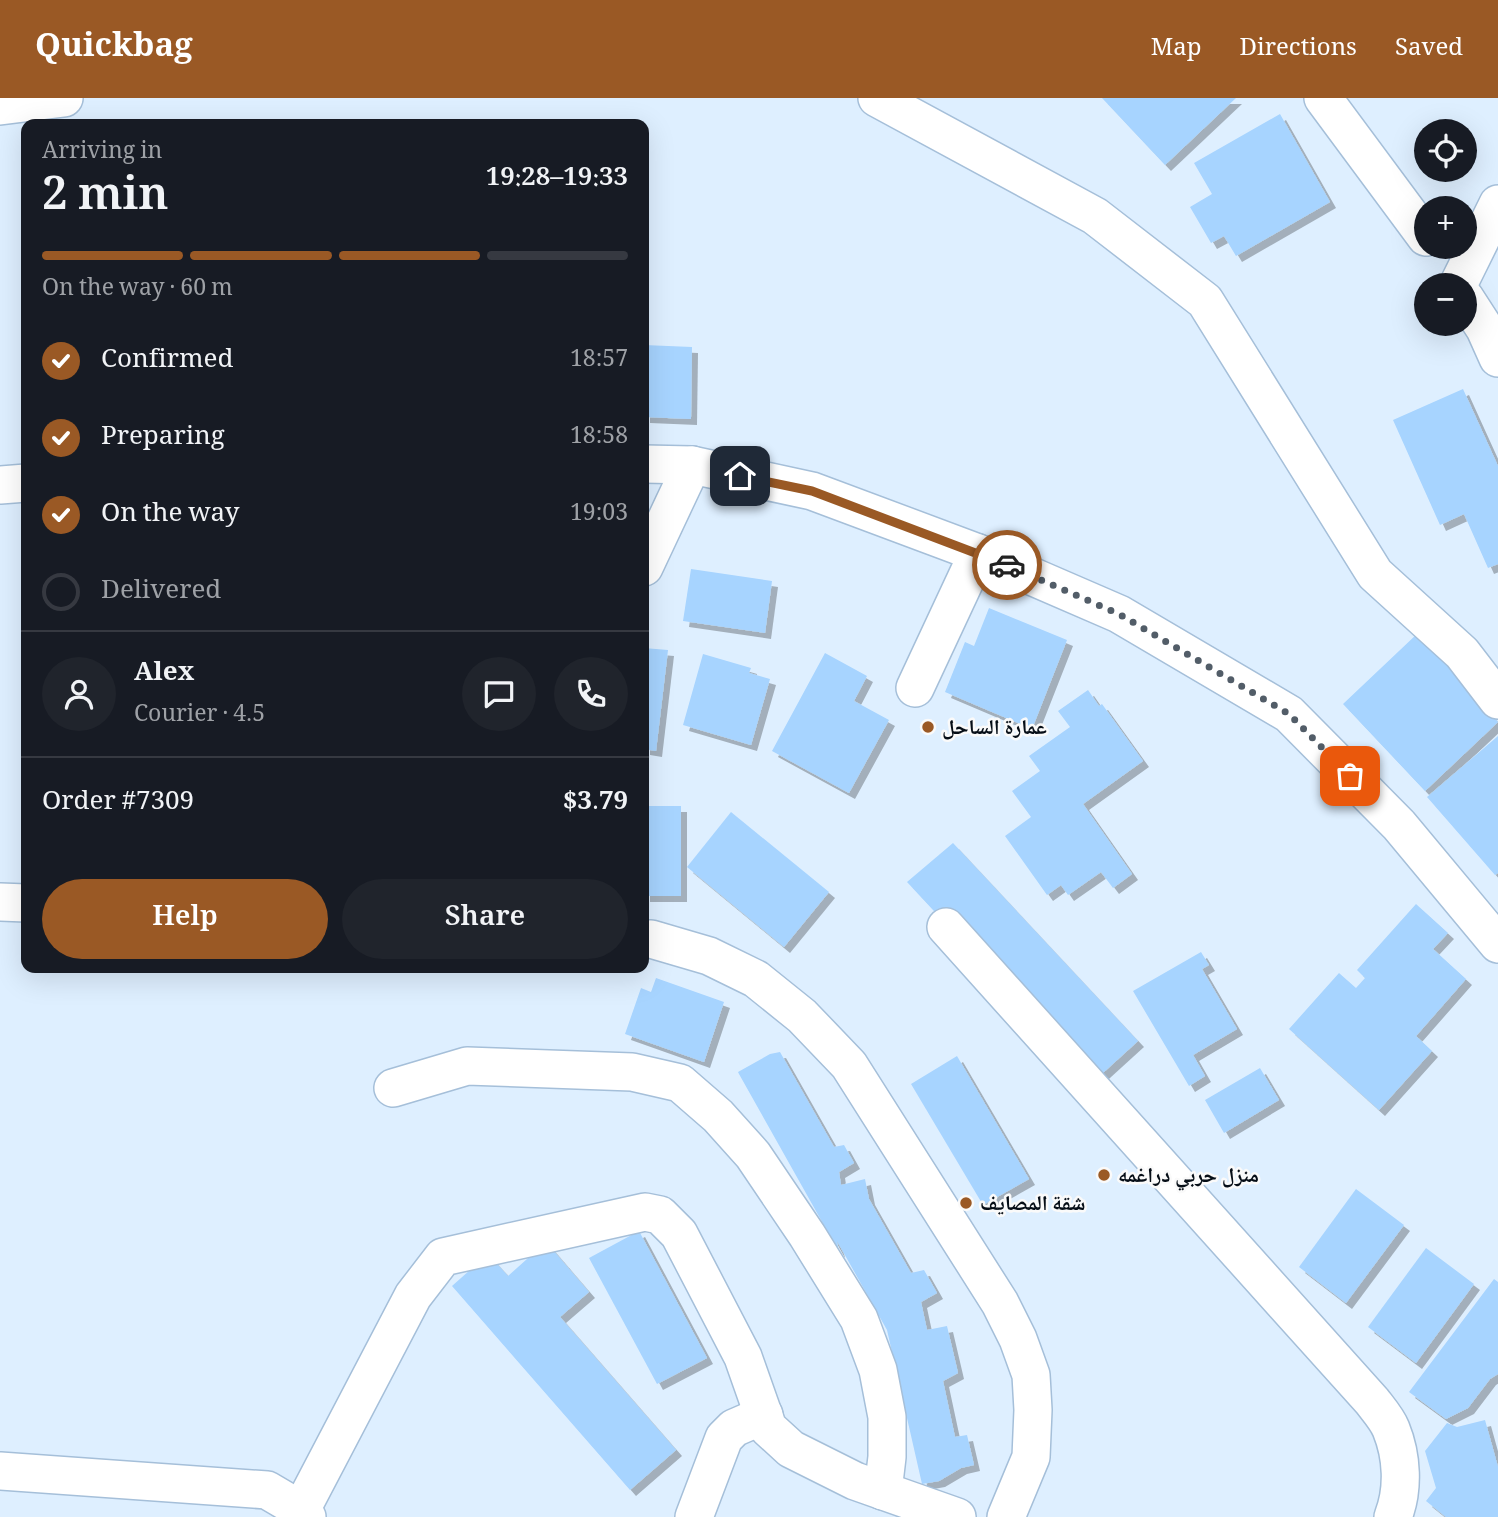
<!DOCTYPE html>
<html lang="en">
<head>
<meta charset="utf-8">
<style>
  :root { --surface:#171b24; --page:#20242c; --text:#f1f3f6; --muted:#9ea1a6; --line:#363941; --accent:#9a5925 }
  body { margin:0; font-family:Georgia,"Noto Naskh Arabic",serif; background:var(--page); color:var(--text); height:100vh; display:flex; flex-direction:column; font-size:26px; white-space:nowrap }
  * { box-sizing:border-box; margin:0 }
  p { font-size:23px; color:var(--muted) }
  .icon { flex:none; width:38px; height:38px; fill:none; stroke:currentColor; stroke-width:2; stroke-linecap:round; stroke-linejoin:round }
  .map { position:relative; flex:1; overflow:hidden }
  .panel { position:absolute; left:21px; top:21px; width:628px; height:854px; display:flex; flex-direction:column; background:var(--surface); border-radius:14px; box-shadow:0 7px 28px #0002 }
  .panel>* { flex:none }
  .fabs { position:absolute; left:1414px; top:21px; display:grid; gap:14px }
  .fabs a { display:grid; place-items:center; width:63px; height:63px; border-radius:50%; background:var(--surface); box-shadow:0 7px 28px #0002; font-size:35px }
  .pin { position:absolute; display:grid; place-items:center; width:60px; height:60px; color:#fff; margin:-30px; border-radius:14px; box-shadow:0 4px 10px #0006 }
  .courier { position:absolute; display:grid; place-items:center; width:70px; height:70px; margin:-35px; border:5px solid #9a5925; border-radius:50%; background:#fff; color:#222; box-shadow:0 2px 9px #0007 }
  .head em { font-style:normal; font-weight:600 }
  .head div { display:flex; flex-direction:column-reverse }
  .head { display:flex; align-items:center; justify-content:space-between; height:119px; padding:0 21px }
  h1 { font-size:46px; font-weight:600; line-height:52px }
  .bar { display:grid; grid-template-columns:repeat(4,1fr); gap:10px 7px; align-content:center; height:84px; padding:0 21px }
  .bar i { height:9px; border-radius:5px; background:var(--line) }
  .bar .active { background:var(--accent) }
  .bar p { grid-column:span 4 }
  .line { display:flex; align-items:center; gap:18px; padding:0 21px; border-top:2px solid var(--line) }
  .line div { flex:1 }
  .round { display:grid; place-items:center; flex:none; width:74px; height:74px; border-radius:37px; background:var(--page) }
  ol { padding:0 21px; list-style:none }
  li { display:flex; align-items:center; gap:21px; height:77px }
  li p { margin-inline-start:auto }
  li .icon { padding:7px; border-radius:50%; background:var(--accent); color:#fff; stroke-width:4 }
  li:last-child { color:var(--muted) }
  li i { width:38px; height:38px; border:4px solid var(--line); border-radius:50% }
  .primary-button { display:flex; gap:14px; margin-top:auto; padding:14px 21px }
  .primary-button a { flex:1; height:80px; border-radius:42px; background:var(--accent); color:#fff; font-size:28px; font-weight:600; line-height:80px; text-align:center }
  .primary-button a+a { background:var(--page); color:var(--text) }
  header { display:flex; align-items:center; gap:42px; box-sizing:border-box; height:98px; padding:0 35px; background:var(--accent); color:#fff }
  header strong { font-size:33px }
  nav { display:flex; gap:38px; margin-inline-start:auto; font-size:24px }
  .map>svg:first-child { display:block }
  .building { fill:#a7d4ff; filter:url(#shadow) }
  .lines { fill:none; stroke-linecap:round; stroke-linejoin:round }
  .minor-casing { stroke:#a5bfd9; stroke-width:40 }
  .minor { stroke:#fff; stroke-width:37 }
  .done { stroke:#525d68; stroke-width:7; stroke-dasharray:0 12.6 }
  .route { stroke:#9a5925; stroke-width:9 }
  .poi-dot { fill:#9a5925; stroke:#fafafa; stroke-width:2.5 }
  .labels { text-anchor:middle; stroke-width:5; stroke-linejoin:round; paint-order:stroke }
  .poi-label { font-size:21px; font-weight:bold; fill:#060e17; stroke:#fafafa; text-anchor:start }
</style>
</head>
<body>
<header>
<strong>Quickbag</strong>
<nav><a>Map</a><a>Directions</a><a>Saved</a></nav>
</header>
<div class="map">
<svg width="1498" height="1419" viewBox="0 0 1498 1419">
  <defs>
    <filter id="shadow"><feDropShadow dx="6" dy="6" stdDeviation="0" flood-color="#0004"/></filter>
  </defs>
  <rect width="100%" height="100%" fill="#deefff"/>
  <!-- building -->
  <g class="building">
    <path d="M1102,0H1236L1165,67Z"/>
    <path d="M1280,16L1330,104L1236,158L1224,138L1211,145L1190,109L1212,96L1194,65Z"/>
    <path d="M644,247L692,249L691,321L644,319Z"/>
    <path d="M1463,291L1498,368V466L1488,470L1464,416L1440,427L1393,322Z"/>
    <path d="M691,471L772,483L765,535L683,523Z"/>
    <path d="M989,510L1067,542L1032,631L945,594L965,544L974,548Z"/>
    <path d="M1418,535L1480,601L1478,603L1498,624L1425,693L1343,606Z"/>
    <path d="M644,550L668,552L656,653L644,651Z"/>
    <path d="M825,555L867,578L854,603L889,622L849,695L772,653Z"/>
    <path d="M703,556L751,570L749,575L770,581L751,647L683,627Z"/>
    <path d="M1088,592L1099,608L1102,606L1143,663L1083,706L1132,776L1113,790L1101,774L1068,797L1061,787L1047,797L1005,738L1031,719L1012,693L1040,673L1029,658L1070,629L1058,613Z"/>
    <path d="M1498,638V775L1495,777L1427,699Z"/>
    <rect x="644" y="708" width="37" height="90"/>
    <path d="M731,714L829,794L784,849L687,769Z"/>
    <path d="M953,745L1138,943L1093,984L907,784Z"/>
    <path d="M1416,806L1448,835L1433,851L1466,881L1416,938L1432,953L1379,1012L1289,931L1339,875L1356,890L1365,880L1357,872Z"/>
    <path d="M1201,854L1209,867L1202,871L1237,931L1193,957L1205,978L1189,988L1133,893Z"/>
    <path d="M656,880L724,904L704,964L625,936L641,890L651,894Z"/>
    <path d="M780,954L834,1049L844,1047L854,1065L839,1074L841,1087L865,1081L869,1101L911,1175L924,1172L937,1195L921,1204L927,1232L947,1228L958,1275L943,1283L955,1339L967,1337L974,1367L961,1370L939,1383L922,1386L887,1232L837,1143L839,1154L739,976L738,974L770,956Z"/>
    <path d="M957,958L1029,1081L983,1107L911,986Z"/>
    <path d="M1260,970L1279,1002L1224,1035L1205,1002Z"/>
    <path d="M1356,1091L1404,1127L1346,1205L1299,1169Z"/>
    <path d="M639,1133L707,1260L657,1286L589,1160Z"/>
    <path d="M546,1144L589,1194L560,1219L676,1352L630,1392L452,1188L488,1156L508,1178Z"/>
    <path d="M1426,1150L1474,1186L1416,1265L1368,1229Z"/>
    <path d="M1494,1181L1498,1184V1276L1490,1281L1468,1310L1446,1321L1409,1294Z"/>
    <path d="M1485,1322L1498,1369V1419H1446L1426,1403L1436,1390L1425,1353L1447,1325L1457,1329Z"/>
  </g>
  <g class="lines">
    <!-- minor casing -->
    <g class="minor-casing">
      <g id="minor">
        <path d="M877,0L1095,118L1205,203L1375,476L1462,555L1498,602"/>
        <path d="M1323,0L1426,139"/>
        <path d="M0,8L64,0"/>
        <path d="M1458,187L1498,106"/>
        <path d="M1465,200L1485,231L1498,260"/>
        <path d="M644,366L692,367L812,393L978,455L1119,516L1289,616L1399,727L1498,846"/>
        <path d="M0,387L26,385"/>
        <path d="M644,469L692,367"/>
        <path d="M915,590L978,455"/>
        <path d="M0,804L26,805"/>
        <path d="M946,829L1372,1303C1378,1311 1387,1321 1391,1331C1402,1358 1404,1391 1393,1419"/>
        <path d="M644,841H651L709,858L756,881L802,918L849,967L1000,1205L1018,1241L1031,1277L1033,1312L1031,1359L1006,1419"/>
        <path d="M393,990L467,968L632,974L680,985L718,1018L753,1057L807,1137L859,1221L878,1272L887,1319V1359L883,1393"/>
        <path d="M0,1373L267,1392L301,1412L307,1419"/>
        <path d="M301,1412L413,1198L443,1159L645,1114L660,1117L679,1136L743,1259L768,1330L791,1351L855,1383L957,1419"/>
        <path d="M694,1419L724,1340L734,1330L764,1317"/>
      </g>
    </g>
    <!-- minor -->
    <use href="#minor" class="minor"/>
  </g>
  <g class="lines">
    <!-- done -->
    <path class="done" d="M1007,467L1119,516L1289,616L1350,678"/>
    <!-- route -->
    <path class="route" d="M740,378L812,393L1007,467"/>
  </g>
  <!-- markers -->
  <g class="poi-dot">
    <circle cx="928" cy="629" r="7"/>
    <circle cx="1104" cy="1077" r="7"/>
    <circle cx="966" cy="1105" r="7"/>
  </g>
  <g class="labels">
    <!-- poi labels -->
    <g class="poi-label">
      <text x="942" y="636">عمارة الساحل</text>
      <text x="1118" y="1084">منزل حربي دراغمه</text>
      <text x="980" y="1112">شقة المصايف</text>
    </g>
  </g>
</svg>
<div class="fabs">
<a><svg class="icon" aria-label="locate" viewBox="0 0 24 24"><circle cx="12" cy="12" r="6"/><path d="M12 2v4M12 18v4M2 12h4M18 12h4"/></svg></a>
<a>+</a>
<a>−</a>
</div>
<div class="pin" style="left:1350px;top:678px;background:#ea580c"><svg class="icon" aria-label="bag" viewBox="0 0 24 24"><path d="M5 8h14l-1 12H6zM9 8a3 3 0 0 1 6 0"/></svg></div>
<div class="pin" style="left:740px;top:378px;background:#1f2937"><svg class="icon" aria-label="home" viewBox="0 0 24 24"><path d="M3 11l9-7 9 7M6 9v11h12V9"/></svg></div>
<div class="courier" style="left:1007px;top:467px"><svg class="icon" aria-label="car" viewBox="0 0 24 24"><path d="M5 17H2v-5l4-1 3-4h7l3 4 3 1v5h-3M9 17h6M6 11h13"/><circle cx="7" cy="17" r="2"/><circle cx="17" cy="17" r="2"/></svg></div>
<section class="panel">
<div class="head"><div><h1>2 min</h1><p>Arriving in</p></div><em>19:28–19:33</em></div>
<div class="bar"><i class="active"></i><i class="active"></i><i class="active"></i><i></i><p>On the way · 60 m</p></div>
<ol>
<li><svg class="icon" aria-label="check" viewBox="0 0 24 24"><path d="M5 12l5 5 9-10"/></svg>Confirmed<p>18:57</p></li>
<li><svg class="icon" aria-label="check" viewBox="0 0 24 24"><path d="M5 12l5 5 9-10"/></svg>Preparing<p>18:58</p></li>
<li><svg class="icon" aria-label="check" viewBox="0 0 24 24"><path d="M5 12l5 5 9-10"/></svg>On the way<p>19:03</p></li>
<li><i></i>Delivered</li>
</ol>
<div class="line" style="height:126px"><a class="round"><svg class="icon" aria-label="person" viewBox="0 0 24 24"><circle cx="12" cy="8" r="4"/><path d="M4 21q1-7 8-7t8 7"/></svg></a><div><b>Alex</b><p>Courier · 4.5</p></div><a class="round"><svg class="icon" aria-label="chat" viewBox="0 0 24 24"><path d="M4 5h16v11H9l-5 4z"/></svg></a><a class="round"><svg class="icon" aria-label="phone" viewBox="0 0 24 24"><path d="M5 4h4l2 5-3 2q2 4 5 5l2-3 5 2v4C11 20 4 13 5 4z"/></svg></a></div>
<div class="line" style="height:91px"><div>Order #7309</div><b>$3.79</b></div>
<div class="primary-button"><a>Help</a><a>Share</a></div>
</section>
</div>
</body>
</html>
